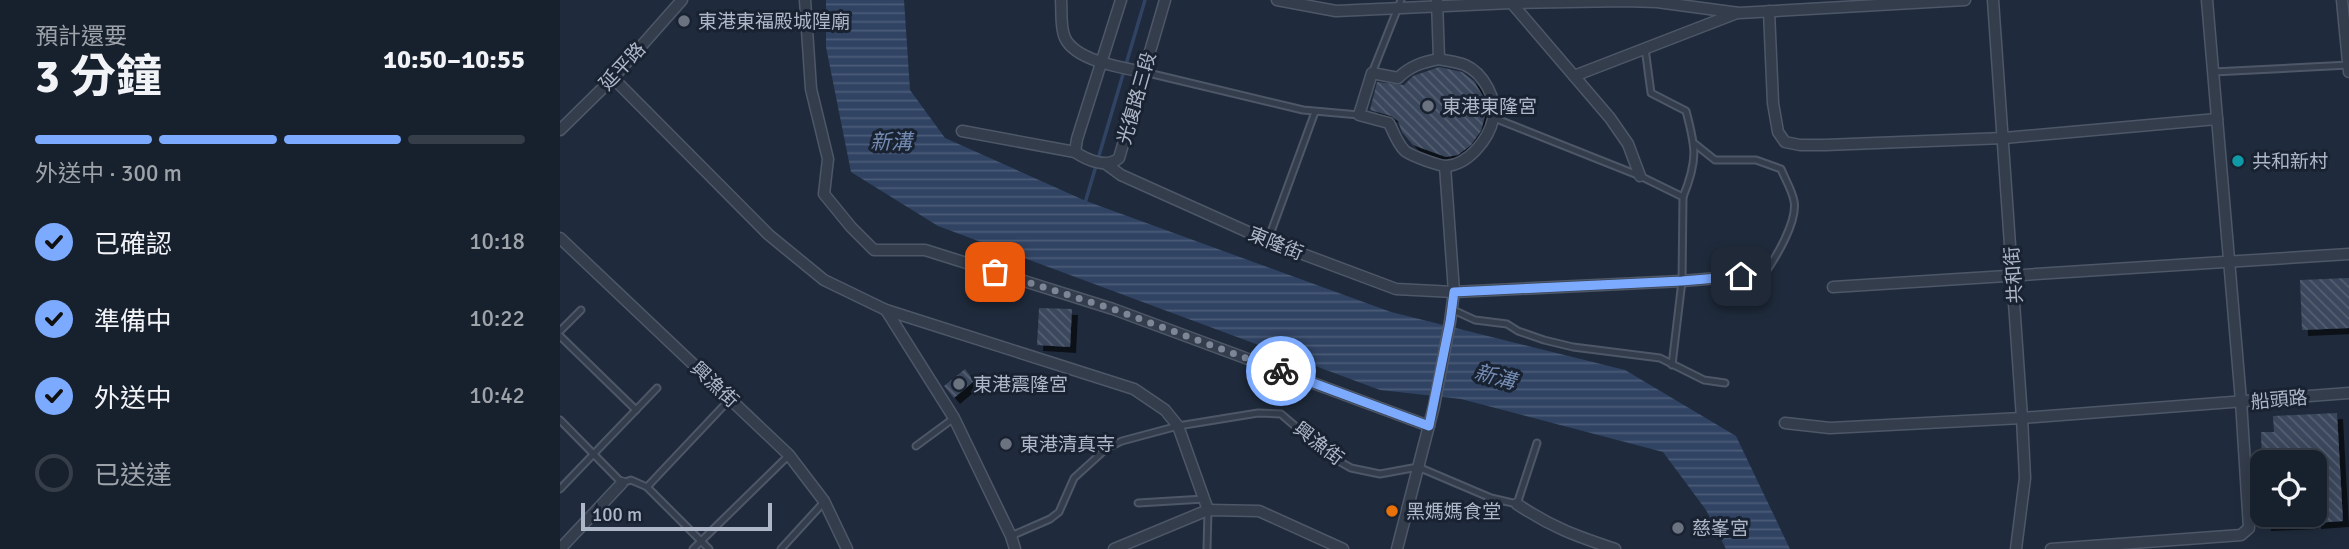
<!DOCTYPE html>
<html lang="zh-TW">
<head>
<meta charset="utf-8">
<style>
  :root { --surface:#17202d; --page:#202835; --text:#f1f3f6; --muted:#9ea3aa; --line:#363e49; --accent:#7caaff }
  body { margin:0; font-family:Signika,"Noto Sans TC",sans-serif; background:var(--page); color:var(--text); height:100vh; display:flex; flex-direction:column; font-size:26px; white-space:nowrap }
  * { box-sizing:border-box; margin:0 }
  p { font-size:23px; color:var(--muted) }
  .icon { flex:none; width:38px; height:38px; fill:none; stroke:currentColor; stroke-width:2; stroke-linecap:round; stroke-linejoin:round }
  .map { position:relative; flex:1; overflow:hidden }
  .side { display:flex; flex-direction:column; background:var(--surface); width:560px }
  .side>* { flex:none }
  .buttons { position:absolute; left:1690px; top:450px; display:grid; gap:14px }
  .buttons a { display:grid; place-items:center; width:77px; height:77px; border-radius:14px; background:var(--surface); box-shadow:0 4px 18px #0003,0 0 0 2px var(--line); font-size:35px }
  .scale { position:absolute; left:21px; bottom:18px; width:191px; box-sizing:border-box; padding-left:7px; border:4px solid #aeb7c8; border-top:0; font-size:19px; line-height:24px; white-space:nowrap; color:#aeb7c8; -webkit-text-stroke:5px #192231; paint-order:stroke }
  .pin { position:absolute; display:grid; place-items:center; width:60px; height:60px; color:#fff; margin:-30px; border-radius:14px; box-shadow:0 4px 10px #0006 }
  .courier { position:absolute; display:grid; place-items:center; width:70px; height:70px; margin:-35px; border:5px solid #7caaff; border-radius:50%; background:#fff; color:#222; box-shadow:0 2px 9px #0007 }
  .overview em { font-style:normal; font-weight:700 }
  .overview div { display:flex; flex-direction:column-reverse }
  .overview { display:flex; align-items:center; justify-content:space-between; height:119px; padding:0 35px }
  h1 { font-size:46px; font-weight:700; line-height:52px }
  .bar { display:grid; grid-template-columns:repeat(4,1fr); gap:10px 7px; align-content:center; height:84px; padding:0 35px }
  .bar i { height:9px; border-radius:5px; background:var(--line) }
  .bar .current { background:var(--accent) }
  .bar p { grid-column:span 4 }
  ol { padding:0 35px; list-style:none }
  li { display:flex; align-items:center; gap:21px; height:77px }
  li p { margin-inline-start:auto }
  li .icon { padding:7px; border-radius:50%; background:var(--accent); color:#111; stroke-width:4 }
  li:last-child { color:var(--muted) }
  li i { width:38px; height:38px; border:4px solid var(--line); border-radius:50% }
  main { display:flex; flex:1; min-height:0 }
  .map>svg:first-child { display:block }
  .water { fill:url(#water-rules) }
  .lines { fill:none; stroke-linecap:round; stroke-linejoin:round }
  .stream { stroke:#304363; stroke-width:3.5 }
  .building { fill:url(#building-back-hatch); filter:url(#shadow) }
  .service-casing { stroke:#4e5767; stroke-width:9 }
  .minor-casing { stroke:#4e5767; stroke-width:13 }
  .service { stroke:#333d4c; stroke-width:5 }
  .minor { stroke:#333d4c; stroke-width:10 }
  .done { stroke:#7c8697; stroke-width:7; stroke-dasharray:0 12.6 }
  .route { stroke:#7caaff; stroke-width:9 }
  .worship-dot { fill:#6b7280; stroke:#192231; stroke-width:2.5 }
  .culture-dot { fill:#0f9aa8; stroke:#192231; stroke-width:2.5 }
  .food-dot { fill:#e8710a; stroke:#192231; stroke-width:2.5 }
  .labels { text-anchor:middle; stroke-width:6; stroke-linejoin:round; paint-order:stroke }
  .poi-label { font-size:19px; fill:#aeb7c8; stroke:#192231; text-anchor:start }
  .street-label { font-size:19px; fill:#aeb7c8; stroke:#192231 }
  .water-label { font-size:21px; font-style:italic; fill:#748cb3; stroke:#192231 }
</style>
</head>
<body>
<main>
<section class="side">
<div class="overview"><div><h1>3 分鐘</h1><p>預計還要</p></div><em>10:50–10:55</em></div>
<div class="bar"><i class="current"></i><i class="current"></i><i class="current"></i><i></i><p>外送中 · 300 m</p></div>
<ol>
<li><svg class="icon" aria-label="check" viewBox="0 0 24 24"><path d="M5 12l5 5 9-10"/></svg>已確認<p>10:18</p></li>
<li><svg class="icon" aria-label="check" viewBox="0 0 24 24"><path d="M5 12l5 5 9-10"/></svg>準備中<p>10:22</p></li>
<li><svg class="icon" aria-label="check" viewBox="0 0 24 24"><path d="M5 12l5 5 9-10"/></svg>外送中<p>10:42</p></li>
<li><i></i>已送達</li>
</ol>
</section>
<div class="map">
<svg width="1789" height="549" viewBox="0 0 1789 549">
  <defs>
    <pattern id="water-rules" width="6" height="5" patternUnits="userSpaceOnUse" patternTransform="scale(1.75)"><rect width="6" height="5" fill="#304363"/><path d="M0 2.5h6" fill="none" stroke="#4b5c78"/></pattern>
    <pattern id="building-back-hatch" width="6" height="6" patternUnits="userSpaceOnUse" patternTransform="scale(1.75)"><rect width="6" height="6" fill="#3b475c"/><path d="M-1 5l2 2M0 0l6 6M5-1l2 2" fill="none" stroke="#555f72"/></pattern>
    <filter id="shadow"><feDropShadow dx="6" dy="6" stdDeviation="0" flood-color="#0009"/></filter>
  </defs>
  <rect width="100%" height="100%" fill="#1f2b3c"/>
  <!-- water -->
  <path class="water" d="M266,0H344L350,90L385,138L526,201L831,312L1065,370L1176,436L1230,549H1166L1146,510L1103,452L901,399L820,390L378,226L291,172L266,47Z"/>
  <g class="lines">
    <!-- stream -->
    <path class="stream" d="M525,203L585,0"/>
  </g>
  <!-- building -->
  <g class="building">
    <path d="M879,67L902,72L914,81L924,98L926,112L921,131L911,145L898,155L886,157L853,145L842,132L838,121L831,116L810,110L817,82L844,85L853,76Z"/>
    <path d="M1789,278V328L1742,330L1740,280Z"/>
    <path d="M479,308L512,309L510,347L477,345Z"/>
    <path d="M405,369L414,381L394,398L384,386Z"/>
    <path d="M1777,413L1783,521L1755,523V462H1702L1701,432H1714L1713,416Z"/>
    <path d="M1704,514H1752V523L1705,525Z"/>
  </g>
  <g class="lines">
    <!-- service casing -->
    <g class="service-casing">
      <g id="service">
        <path d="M1085,48L1091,93L1126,111C1136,148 1138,160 1123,197"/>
        <path d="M584,72L743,110L799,115"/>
        <path d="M1653,72L1789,65"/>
        <path d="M812,73L841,0"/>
        <path d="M934,118L1080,176L1123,197L1122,281L1112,365"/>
        <path d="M1135,144L1155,160H1196L1221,169C1225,179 1232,190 1234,201C1238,221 1216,257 1205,273L1181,276"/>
        <path d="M708,240L755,112"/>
        <path d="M891,309L915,320L947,324L958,331L984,340L1013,347L1100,358L1144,380L1165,383"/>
        <path d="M0,331L21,310"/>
        <path d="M0,336L76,410"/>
        <path d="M0,420L62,483L71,480L87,487L149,549"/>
        <path d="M356,446L394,418"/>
        <path d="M87,487L170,399"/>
        <path d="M0,489L97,388"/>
        <path d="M578,503L644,499"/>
        <path d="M451,536L490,519L499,512L514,478L547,448L562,441L618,426L698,413L721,414L770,456L791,468L820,474L858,467L931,498L957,504L977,443"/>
        <path d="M133,549L229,455"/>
        <path d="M221,549L264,502"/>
        <path d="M647,549L648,510"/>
      </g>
    </g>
    <!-- minor casing -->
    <g class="minor-casing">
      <g id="minor">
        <path d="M245,0L251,89L268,159L264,194L291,227L314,250H365L553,309L869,426"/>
        <path d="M501,0C502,12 500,28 505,38C516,61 563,68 584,72"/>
        <path d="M561,0L517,139L515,152C527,160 547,169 559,158L605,0"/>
        <path d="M717,0L776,11L951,3L1065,1L1097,2L1179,13L1405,0"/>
        <path d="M877,0L879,59"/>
        <path d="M949,0L1050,118L1068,144L1080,176"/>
        <path d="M1433,0L1462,418L1465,478L1456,549"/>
        <path d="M1782,0L1789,72"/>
        <path d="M1209,11L1213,103L1218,132L1225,142L1240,145H1265L1444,138L1657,119"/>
        <path d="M879,59C887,61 897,62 905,65C923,73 938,99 933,119C929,139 908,165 886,166C881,166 874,163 870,162C862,159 852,156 845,151C837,143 834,133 829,123L799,115L812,73L838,78C850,66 863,62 879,59Z"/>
        <path d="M1014,76L1177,13"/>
        <path d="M53,78L209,235L264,280L326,310L574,389L605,410L618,426L648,510"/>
        <path d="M0,130L53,78L122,0"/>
        <path d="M402,131L515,152"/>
        <path d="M546,164L561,175L708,241L836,289L894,292L1122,281L1181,276"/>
        <path d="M0,238L229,455L264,501L287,549"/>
        <path d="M1273,287L1789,254"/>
        <path d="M326,310L394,418L451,536L455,549"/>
        <path d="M1225,423L1270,428L1462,418L1789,393"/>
        <path d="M957,504C991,527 1016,536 1055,549"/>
        <path d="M0,549L62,483"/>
        <path d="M554,549L648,510L699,511L783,549"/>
        <path d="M837,549L874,406L890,322L894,292L885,166"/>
        <path d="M1491,549L1681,535L1689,528L1681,401L1647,0"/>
      </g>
    </g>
    <!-- service -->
    <use href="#service" class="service"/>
    <!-- minor -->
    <use href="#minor" class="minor"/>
  </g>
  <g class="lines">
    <!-- done -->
    <path class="done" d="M435,272L553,309L721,371"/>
    <!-- route -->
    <path class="route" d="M721,371L869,426L890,322L894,292L1122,281L1181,276"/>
  </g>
  <!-- markers -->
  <g class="worship-dot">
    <circle cx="124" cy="21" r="7"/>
    <circle cx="868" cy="106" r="7"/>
    <circle cx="399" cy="384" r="7"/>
    <circle cx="446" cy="444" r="7"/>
    <circle cx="1118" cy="528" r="7"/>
  </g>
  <circle class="culture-dot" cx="1678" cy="161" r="7"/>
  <circle class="food-dot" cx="832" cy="511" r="7"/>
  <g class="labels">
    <!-- poi labels -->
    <g class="poi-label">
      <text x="138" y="28">東港東福殿城隍廟</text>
      <text x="882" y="113">東港東隆宮</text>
      <text x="1692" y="168">共和新村</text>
      <text x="413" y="391">東港震隆宮</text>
      <text x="460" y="451">東港清真寺</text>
      <text x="846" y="518">黑媽媽食堂</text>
      <text x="1132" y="535">慈峯宮</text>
    </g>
    <!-- street labels -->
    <g class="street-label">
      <text transform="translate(62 66) rotate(-47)" y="7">延平路</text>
      <text transform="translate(576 98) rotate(-74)" y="7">光復路三段</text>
      <text transform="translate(716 243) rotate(22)" y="7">東隆街</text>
      <text transform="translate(1453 275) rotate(-94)" y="7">共和街</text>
      <text transform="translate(155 384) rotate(43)" y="7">興漁街</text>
      <text transform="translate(1719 399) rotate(-5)" y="7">船頭路</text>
      <text transform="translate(759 443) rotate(38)" y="7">興漁街</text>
    </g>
    <!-- water labels -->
    <g class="water-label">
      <text x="331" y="149">新溝</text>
      <text transform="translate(935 377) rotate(15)" y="7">新溝</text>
    </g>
  </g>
</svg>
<div class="buttons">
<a><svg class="icon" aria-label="locate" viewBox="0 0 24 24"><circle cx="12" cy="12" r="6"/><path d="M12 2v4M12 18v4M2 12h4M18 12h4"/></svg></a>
</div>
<div class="scale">100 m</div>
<div class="pin" style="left:435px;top:272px;background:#ea580c"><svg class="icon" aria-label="bag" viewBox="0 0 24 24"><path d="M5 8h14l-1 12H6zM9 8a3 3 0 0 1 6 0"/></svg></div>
<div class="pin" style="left:1181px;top:276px;background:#1f2937"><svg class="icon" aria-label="home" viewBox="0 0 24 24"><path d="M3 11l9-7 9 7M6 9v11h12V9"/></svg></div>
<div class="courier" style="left:721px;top:371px"><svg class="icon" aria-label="bike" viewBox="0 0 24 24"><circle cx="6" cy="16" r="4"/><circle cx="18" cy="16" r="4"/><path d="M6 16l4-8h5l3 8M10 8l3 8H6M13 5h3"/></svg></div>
</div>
</main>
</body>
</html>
